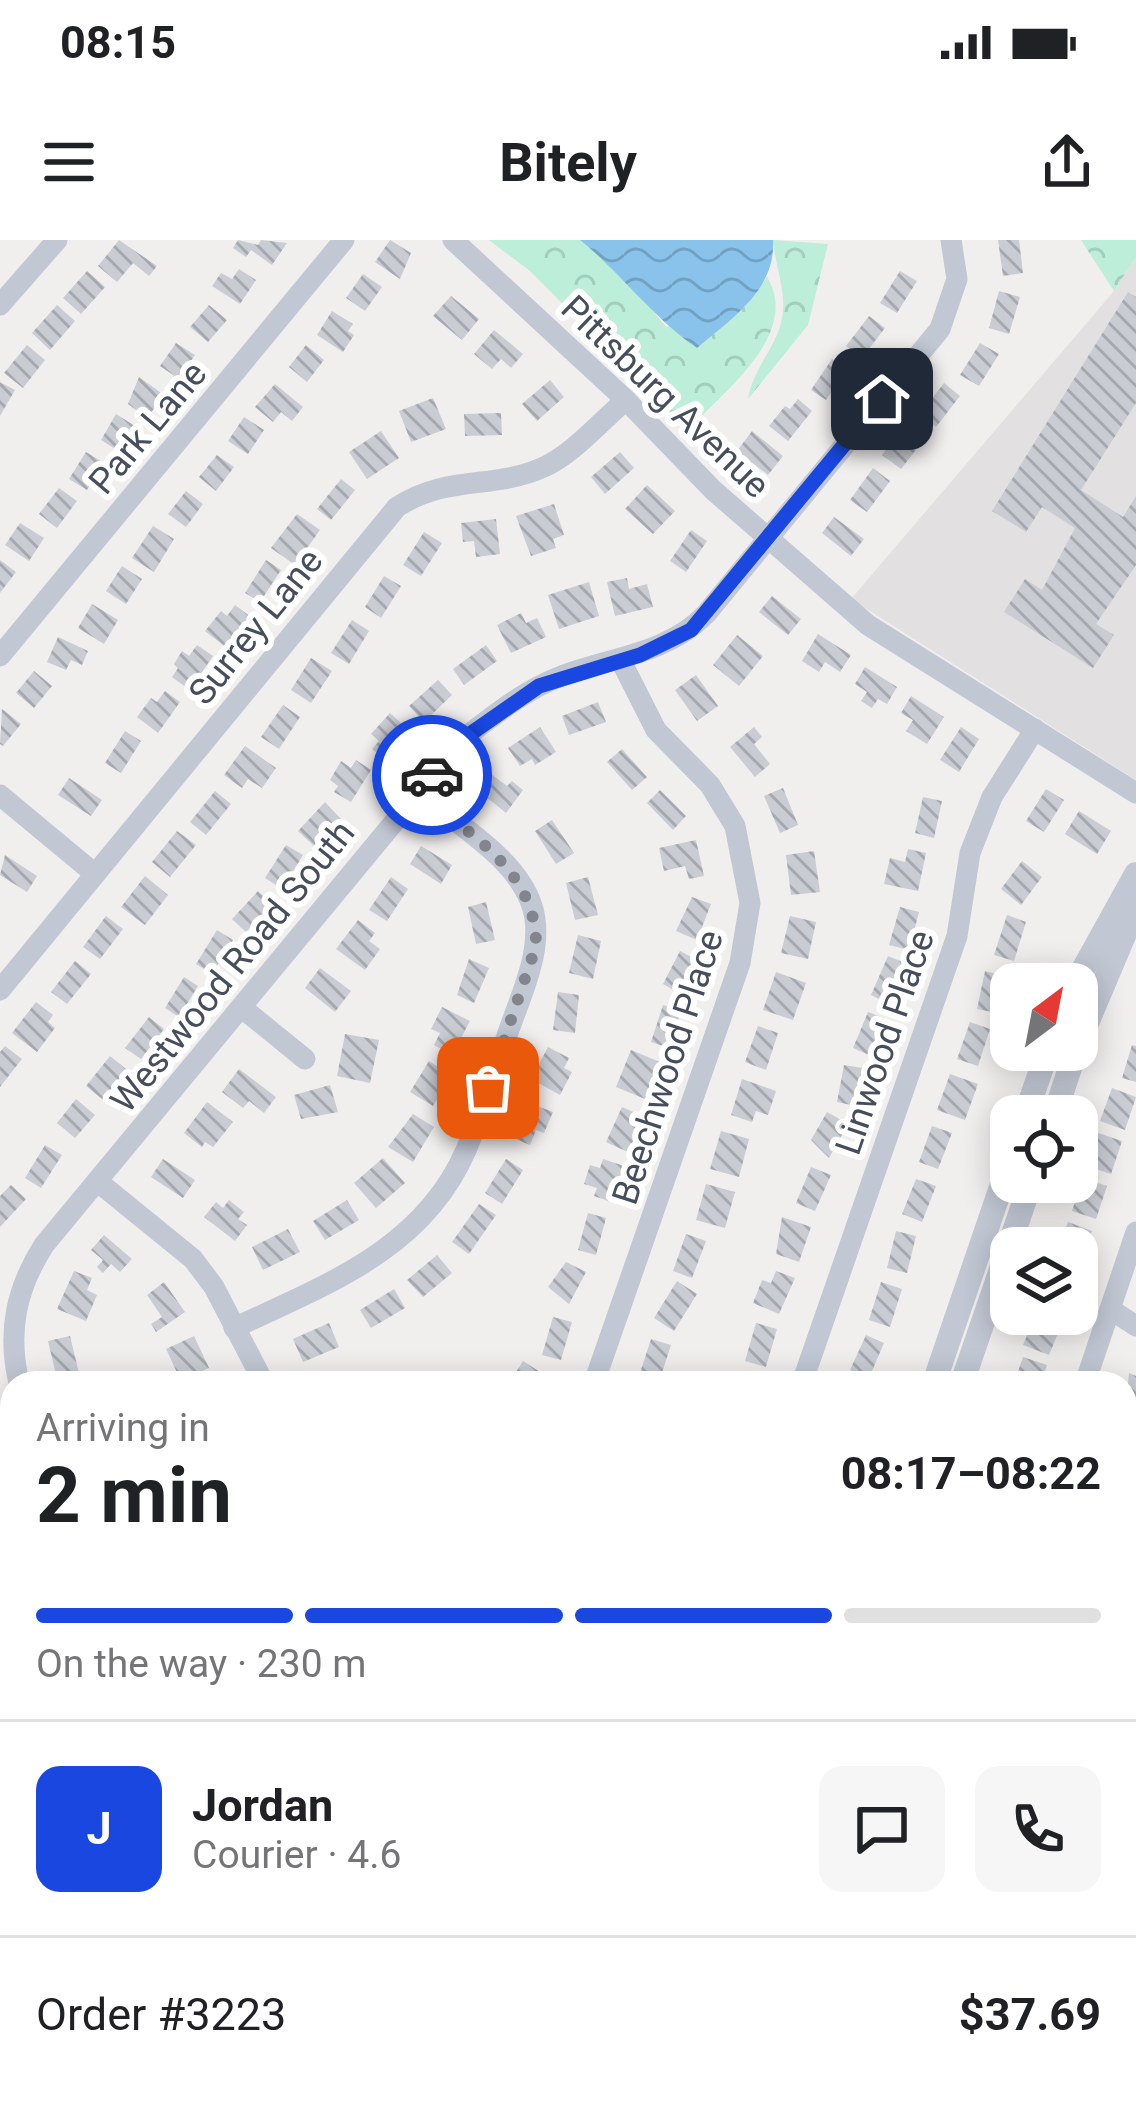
<!DOCTYPE html>
<html lang="en">
<head>
<meta charset="utf-8">
<style>
  :root { --surface:#fff; --page:#f6f6f6; --text:#202124; --muted:#757577; --line:#e0e0e0; --accent:#1947df }
  body { margin:0; font-family:Roboto,sans-serif; background:var(--page); color:var(--text); height:100vh; display:flex; flex-direction:column; font-size:45px; white-space:nowrap }
  * { box-sizing:border-box; margin:0 }
  p { font-size:39px; color:var(--muted) }
  .icon { flex:none; width:66px; height:66px; fill:none; stroke:currentColor; stroke-width:2; stroke-linecap:round; stroke-linejoin:round }
  .map { position:relative; flex:1; overflow:hidden }
  .details { position:absolute; left:0px; top:1131px; width:1137px; height:747px; display:flex; flex-direction:column; background:var(--surface); border-radius:36px 36px 0 0; box-shadow:0 6px 30px #0003 }
  .details>* { flex:none }
  .needle { width:78px; rotate:32deg }
  .tools { position:absolute; left:990px; top:723px; display:grid; gap:24px }
  .tools a { display:grid; place-items:center; width:108px; height:108px; border-radius:24px; background:var(--surface); box-shadow:0 6px 30px #0003; font-size:60px }
  .pin { position:absolute; display:grid; place-items:center; width:102px; height:102px; color:#fff; margin:-51px; border-radius:24px; box-shadow:0 6px 18px #0006 }
  .courier { position:absolute; display:grid; place-items:center; width:120px; height:120px; margin:-60px; border:9px solid #1947df; border-radius:50%; background:#fff; color:#222; box-shadow:0 3px 15px #0007 }
  .head em { font-style:normal; font-weight:700 }
  .head div { display:flex; flex-direction:column-reverse }
  .head { display:flex; align-items:center; justify-content:space-between; height:204px; padding:0 36px }
  h1 { font-size:78px; font-weight:700; line-height:90px }
  .bar { display:grid; grid-template-columns:repeat(4,1fr); gap:18px 12px; align-content:center; height:144px; padding:0 36px }
  .bar i { height:15px; border-radius:9px; background:var(--line) }
  .bar .active { background:var(--accent) }
  .bar p { grid-column:span 4 }
  .line { display:flex; align-items:center; gap:30px; padding:0 36px; border-top:3px solid var(--line) }
  .line div { flex:1 }
  .round { display:grid; place-items:center; flex:none; width:126px; height:126px; border-radius:24px; background:var(--page) }
  .status { display:flex; justify-content:space-between; align-items:center; height:84px; padding:0 60px; background:var(--surface); direction:ltr }
  .status svg { height:33px; fill:currentColor }
  header { display:flex; justify-content:space-between; align-items:center; height:156px; padding:0 36px; background:var(--surface); font-size:54px; font-weight:700 }
  .map>svg:first-child { display:block }
  .commercial { fill:#fcfae7 }
  .education { fill:#e2e0e0 }
  .forest { fill:url(#forest-crowns) }
  .water { fill:url(#water-waves) }
  .lines { fill:none; stroke-linecap:round; stroke-linejoin:round }
  .stream { stroke:#89c3eb; stroke-width:4.5 }
  .building { fill:url(#building-back-hatch) }
  .minor { stroke:#c1c7d3; stroke-width:21 }
  .tertiary { stroke:#c1c7d3; stroke-width:24 }
  .done { stroke:#82858e; stroke-width:12; stroke-dasharray:0 21.6 }
  .route { stroke:#1947df; stroke-width:15 }
  .labels { text-anchor:middle; stroke-width:12; stroke-linejoin:round; paint-order:stroke }
  .street-label { font-size:36px; fill:#464d5b; stroke:#fff }
</style>
</head>
<body>
<div class="status"><b>08:15</b><svg viewBox="0 0 49 12"><path d="M0 12V9h3v3zM5 12V6h3v6zM10 12V3h3v9zM15 12V0h3v12zM26 1h20v11H26zM47 4h2v5h-2z"/></svg></div>
<header><svg class="icon" aria-label="menu" viewBox="0 0 24 24"><path d="M4 6h16M4 12h16M4 18h16"/></svg>Bitely<svg class="icon" aria-label="share" viewBox="0 0 24 24"><path d="M12 15V3M7 8l5-5 5 5M5 13v7h14v-7"/></svg></header>
<div class="map">
<svg width="1136" height="1876" viewBox="0 0 1136 1876">
  <defs>
    <pattern id="forest-crowns" width="20" height="18" patternUnits="userSpaceOnUse" patternTransform="scale(3)"><rect width="20" height="18" fill="#bceeda"/><path d="M2 6a3 3 0 1 1 6 0M12 15a3 3 0 1 1 6 0" fill="none" stroke="#a3cebd"/></pattern>
    <pattern id="water-waves" width="16" height="10" patternUnits="userSpaceOnUse" patternTransform="scale(3)"><rect width="16" height="10" fill="#89c3eb"/><path d="M0 5q4-4 8 0t8 0" fill="none" stroke="#72a1c1"/></pattern>
    <pattern id="building-back-hatch" width="6" height="6" patternUnits="userSpaceOnUse" patternTransform="scale(3)"><rect width="6" height="6" fill="#caccd4"/><path d="M-1 5l2 2M0 0l6 6M5-1l2 2" fill="none" stroke="#a6a8af"/></pattern>
  </defs>
  <rect width="100%" height="100%" fill="#f1eeee"/>
  <!-- commercial -->
  <path class="commercial" d="M0,1595L12,1601V1866H546L566,1876H0Z"/>
  <!-- education -->
  <path class="education" d="M1136,17V540L851,359L1114,51Z"/>
  <!-- forest -->
  <g class="forest">
    <path d="M489,0H580L624,35L666,87L745,67L767,37C802,95 721,153 688,190L530,31Z"/>
    <path d="M773,0L828,4L808,85L748,159C753,128 777,107 782,78C787,52 775,26 773,0Z"/>
    <path d="M1081,0H1136V17L1114,51Z"/>
  </g>
  <!-- water -->
  <path class="water" d="M580,0H773C776,50 732,78 697,108C653,78 622,34 580,0Z"/>
  <g class="lines">
    <!-- stream -->
    <path class="stream" d="M1135,1876L1136,1875"/>
  </g>
  <!-- building -->
  <g class="building">
    <path d="M119,0L157,26L149,36L133,23L117,42L98,26Z"/>
    <path d="M238,0L258,5L261,0L287,3L272,25L251,10L246,17L233,8Z"/>
    <path d="M390,0L411,13L400,39L375,22Z"/>
    <path d="M998,0H1019L1023,33L1003,36Z"/>
    <path d="M239,29L256,40L240,64L212,46L221,33L232,39Z"/>
    <path d="M87,31L105,47L81,74L63,58Z"/>
    <path d="M900,31L917,41L897,73L880,63Z"/>
    <path d="M363,34L382,47L365,71L346,58Z"/>
    <path d="M999,51L1020,57L1009,94L989,88Z"/>
    <path d="M1128,52L1136,57V163L1081,250L1123,277L1136,256V325L1096,384L1114,395L1093,428L1004,372L1025,339L1042,350L1075,288L1042,267L1026,292L992,271Z"/>
    <path d="M451,56L479,79L462,100L433,76Z"/>
    <path d="M57,65L75,81L50,110L32,93Z"/>
    <path d="M209,65L227,80L208,102L190,87Z"/>
    <path d="M332,71L353,84L348,91L354,95L343,112L317,95Z"/>
    <path d="M869,76L885,88L862,118L846,106Z"/>
    <path d="M494,90L523,114L511,128L501,119L492,129L474,114Z"/>
    <path d="M176,103L195,115L179,139L160,126Z"/>
    <path d="M980,103L999,114L979,146L960,135Z"/>
    <path d="M27,105L45,120L23,148L4,133Z"/>
    <path d="M306,105L324,120L307,142L289,127Z"/>
    <path d="M832,119L847,129L826,160L811,150Z"/>
    <path d="M139,137L164,155L147,178L128,164Z"/>
    <path d="M550,140L564,157L537,181L522,164Z"/>
    <path d="M0,142L15,150L0,176Z"/>
    <path d="M944,143L960,156L936,187L920,174Z"/>
    <path d="M275,144L303,167L292,181L281,172L273,182L255,167Z"/>
    <path d="M433,158L446,189L411,202L399,171Z"/>
    <path d="M798,159L812,171L788,201L769,186L785,166L790,169Z"/>
    <path d="M501,173L502,195L465,196L464,174Z"/>
    <path d="M116,174L135,186L120,212L101,200Z"/>
    <path d="M244,177L264,190L248,214L228,201Z"/>
    <path d="M906,183L925,198L901,229L882,215Z"/>
    <path d="M381,191L399,218L367,239L349,212Z"/>
    <path d="M752,191L783,216L768,235L737,211Z"/>
    <path d="M86,212L104,223L87,250L69,239Z"/>
    <path d="M620,212L634,228L605,254L591,237Z"/>
    <path d="M217,215L234,227L216,251L199,237Z"/>
    <path d="M873,228L890,241L867,272L850,260Z"/>
    <path d="M341,239L355,250L331,280L317,269Z"/>
    <path d="M647,245L675,271L653,294L625,269Z"/>
    <path d="M59,248L77,261L57,288L39,274Z"/>
    <path d="M186,251L203,264L186,287L168,274Z"/>
    <path d="M554,264L564,295L553,299L556,308L531,316L516,276Z"/>
    <path d="M297,274L320,290L295,325L271,308Z"/>
    <path d="M834,277L864,299L851,316L822,293Z"/>
    <path d="M496,279L500,314L476,317L474,301L463,302L461,283Z"/>
    <path d="M20,283L44,298L29,321L5,305Z"/>
    <path d="M153,286L174,299L154,332L132,318Z"/>
    <path d="M691,290L707,301L686,332L670,321Z"/>
    <path d="M424,292L442,303L421,336L403,325Z"/>
    <path d="M0,320L16,332L0,353Z"/>
    <path d="M266,320L281,330L260,362L245,353Z"/>
    <path d="M122,326L142,339L126,364L106,351Z"/>
    <path d="M384,336L401,346L381,378L365,367Z"/>
    <path d="M627,338L629,349L647,344L653,367L615,376L607,342Z"/>
    <path d="M589,342L599,376L559,389L548,355Z"/>
    <path d="M772,356L801,379L788,395L759,372Z"/>
    <path d="M92,364L118,380L104,404L78,388Z"/>
    <path d="M235,365L251,377L227,408L205,391L221,371L227,376Z"/>
    <path d="M521,373L526,383L537,378L546,397L511,413L497,385Z"/>
    <path d="M352,380L369,391L349,424L331,413Z"/>
    <path d="M818,394L851,415L840,432L825,422L819,432L802,421Z"/>
    <path d="M737,395L763,416L739,446L713,425Z"/>
    <path d="M58,397L88,411L82,425L71,420L66,430L47,422Z"/>
    <path d="M197,405L213,416L190,450L172,437L178,428L174,424L182,411L189,416Z"/>
    <path d="M486,405L497,421L464,445L453,429Z"/>
    <path d="M311,418L332,431L311,463L291,450Z"/>
    <path d="M865,427L897,447L887,464L878,459L872,468L861,461L867,452L855,444Z"/>
    <path d="M34,431L52,446L34,468L16,453Z"/>
    <path d="M696,435L718,466L697,481L675,450Z"/>
    <path d="M438,440L452,455L424,482L409,466Z"/>
    <path d="M165,451L180,462L158,493L137,477L151,458L157,462Z"/>
    <path d="M911,456L944,477L927,504L906,491L913,480L901,473Z"/>
    <path d="M598,462L606,482L569,495L562,476Z"/>
    <path d="M283,465L300,477L279,509L261,497Z"/>
    <path d="M2,469L21,484L3,506L0,504Z"/>
    <path d="M390,473L412,493L386,521L372,509L379,501L371,494Z"/>
    <path d="M540,487L556,512L535,525L532,519L520,526L508,508Z"/>
    <path d="M754,487L762,497L754,504L770,524L755,537L730,507Z"/>
    <path d="M961,487L979,499L959,532L940,520Z"/>
    <path d="M125,491L141,501L121,533L105,523Z"/>
    <path d="M245,506L276,528L262,548L248,539L242,548L224,535Z"/>
    <path d="M622,509L647,537L632,550L607,522Z"/>
    <path d="M356,520L371,530L351,562L334,552L338,546L330,540L341,521L351,528Z"/>
    <path d="M487,531L507,546L512,541L523,550L506,573L474,547Z"/>
    <path d="M69,538L102,560L91,576L58,555Z"/>
    <path d="M783,548L798,585L780,593L764,556Z"/>
    <path d="M1046,549L1064,560L1044,592L1026,581Z"/>
    <path d="M660,550L686,576L673,590L647,563Z"/>
    <path d="M215,551L231,564L206,595L190,582Z"/>
    <path d="M923,557L942,561L934,598L915,593Z"/>
    <path d="M325,562L341,579L315,607L298,591Z"/>
    <path d="M1079,571L1111,591L1097,614L1065,594Z"/>
    <path d="M552,580L574,613L556,624L535,591Z"/>
    <path d="M177,591L196,605L170,637L152,622Z"/>
    <path d="M696,600L704,636L689,639L685,626L664,631L659,608Z"/>
    <path d="M286,605L303,615L282,649L265,638Z"/>
    <path d="M421,606L452,625L441,644L410,624Z"/>
    <path d="M908,609L926,613L918,651L884,644L890,618L905,622Z"/>
    <path d="M814,611L820,652L791,655L786,615Z"/>
    <path d="M5,615L37,636L27,652L0,635Z"/>
    <path d="M1022,621L1042,637L1021,665L1001,649Z"/>
    <path d="M145,636L168,655L145,685L121,667Z"/>
    <path d="M391,637L408,649L387,681L369,670Z"/>
    <path d="M588,637L598,675L575,680L566,643Z"/>
    <path d="M258,651L272,664L246,692L232,679Z"/>
    <path d="M692,657L711,664L697,700L676,691Z"/>
    <path d="M486,662L495,700L476,704L468,667Z"/>
    <path d="M900,667L919,672L909,710L889,705Z"/>
    <path d="M1007,675L1026,682L1014,721L994,715Z"/>
    <path d="M106,676L123,689L100,719L83,707Z"/>
    <path d="M790,676L816,682L808,719L781,713Z"/>
    <path d="M358,680L375,693L369,701L380,709L365,730L336,709Z"/>
    <path d="M217,690L233,700L212,734L196,724Z"/>
    <path d="M578,695L601,701L593,739L569,733Z"/>
    <path d="M680,711L695,719L677,752L663,744Z"/>
    <path d="M888,716L905,723L887,763L871,755Z"/>
    <path d="M469,719L489,728L474,763L457,755Z"/>
    <path d="M75,721L91,734L67,764L51,752Z"/>
    <path d="M320,728L351,751L335,772L305,748Z"/>
    <path d="M985,731L1005,736L997,773L977,769Z"/>
    <path d="M776,732L806,743L793,780L763,770Z"/>
    <path d="M184,737L198,746L179,777L165,768Z"/>
    <path d="M558,752L579,755L575,793L553,790Z"/>
    <path d="M36,762L53,775L48,782L55,788L37,812L12,793Z"/>
    <path d="M663,765L681,771L669,808L651,802Z"/>
    <path d="M442,767L470,781L452,815L434,805L440,793L431,789Z"/>
    <path d="M868,772L884,778L869,815L853,808Z"/>
    <path d="M149,777L164,789L141,819L125,808Z"/>
    <path d="M970,782L990,789L978,826L957,819Z"/>
    <path d="M758,786L778,793L766,830L745,822Z"/>
    <path d="M345,794L379,800L370,843L337,836Z"/>
    <path d="M1132,805L1136,806V842L1122,838Z"/>
    <path d="M5,806L22,819L0,847V812Z"/>
    <path d="M548,807L569,818L564,828L572,832L560,855L531,839Z"/>
    <path d="M631,810L660,822L645,859L616,847Z"/>
    <path d="M110,816L131,833L107,863L86,846Z"/>
    <path d="M429,821L452,836L433,866L410,852Z"/>
    <path d="M844,825L863,828L856,866L837,862Z"/>
    <path d="M239,829L276,857L264,873L249,861L243,868L222,852Z"/>
    <path d="M950,834L978,844L965,880L937,870Z"/>
    <path d="M742,839L776,851L768,875L756,871L752,882L731,875Z"/>
    <path d="M330,845L338,872L301,879L294,855Z"/>
    <path d="M1112,848L1136,857L1125,890L1100,881Z"/>
    <path d="M76,859L95,875L75,898L57,883Z"/>
    <path d="M524,861L553,872L544,893L536,890L530,905L511,897Z"/>
    <path d="M207,862L233,882L213,907L205,902L202,907L184,893Z"/>
    <path d="M622,867L645,877L628,912L606,902Z"/>
    <path d="M827,872L848,884L829,918L811,900Z"/>
    <path d="M413,874L434,887L413,922L388,907Z"/>
    <path d="M932,886L952,893L938,929L919,922Z"/>
    <path d="M721,891L749,899L739,937L710,929Z"/>
    <path d="M1098,893L1122,901L1111,934L1087,926Z"/>
    <path d="M45,905L62,915L41,948L25,938Z"/>
    <path d="M383,918L405,943L376,968L354,943Z"/>
    <path d="M163,919L195,940L183,958L151,937Z"/>
    <path d="M506,919L523,930L502,964L485,953Z"/>
    <path d="M603,919L624,926L611,962L594,956L597,948L584,944L590,925L600,928Z"/>
    <path d="M811,927L831,935L815,971L796,963Z"/>
    <path d="M1083,938L1107,946L1096,979L1072,971Z"/>
    <path d="M916,939L936,946L922,982L902,974Z"/>
    <path d="M706,944L735,952L725,988L696,980Z"/>
    <path d="M11,945L26,959L0,987V956Z"/>
    <path d="M229,960L244,972L238,979L247,985L235,1001L204,977L216,962L223,968Z"/>
    <path d="M347,960L359,980L325,1000L313,981Z"/>
    <path d="M479,964L496,975L469,1014L452,1002Z"/>
    <path d="M588,973L606,978L596,1015L578,1010Z"/>
    <path d="M782,977L811,987L799,1022L776,1014Z"/>
    <path d="M1068,982L1092,991L1078,1031L1077,1008H1058Z"/>
    <path d="M288,989L300,1012L263,1030L252,1007Z"/>
    <path d="M896,991L916,996L907,1033L887,1028Z"/>
    <path d="M686,994L706,1001L692,1038L673,1031Z"/>
    <path d="M104,995L132,1019L120,1032L111,1024L103,1033L97,1027L103,1020L91,1010Z"/>
    <path d="M437,1015L452,1033L423,1057L407,1040Z"/>
    <path d="M566,1022L586,1032L569,1064L548,1047Z"/>
    <path d="M74,1031L92,1038L87,1050L97,1055L86,1081L57,1069Z"/>
    <path d="M776,1031L795,1038L779,1074L753,1063L762,1040L771,1043Z"/>
    <path d="M677,1041L697,1054L674,1091L654,1078Z"/>
    <path d="M164,1042L185,1072L156,1092L151,1084L162,1077L147,1055Z"/>
    <path d="M881,1042L902,1049L890,1087L869,1080Z"/>
    <path d="M394,1049L405,1068L371,1088L360,1070Z"/>
    <path d="M1036,1074L1062,1083L1049,1115L1023,1105Z"/>
    <path d="M553,1077L572,1082L561,1120L542,1115Z"/>
    <path d="M329,1083L339,1107L303,1122L293,1099Z"/>
    <path d="M756,1083L777,1089L766,1127L745,1121Z"/>
    <path d="M866,1095L884,1103L869,1138L850,1130Z"/>
    <path d="M70,1096L79,1133L57,1139L48,1101Z"/>
    <path d="M194,1096L209,1128L181,1141L166,1109Z"/>
    <path d="M651,1099L671,1105L659,1142L639,1136Z"/>
    <path d="M1023,1117L1047,1125L1041,1143H1014Z"/>
    <path d="M523,1121L551,1139L549,1143H509Z"/>
    <path d="M1129,1133L1136,1136V1175L1125,1171Z"/>
    <path d="M0,1411L12,1418V1448L0,1440Z"/>
    <path d="M1125,1488L1136,1492V1515L1131,1514L1126,1530Z"/>
    <path d="M768,1866H793L790,1876H766Z"/>
  </g>
  <g class="lines">
    <!-- minor -->
    <g class="minor">
      <path d="M453,0L626,160L713,250L868,385L1136,553"/>
      <path d="M0,65L57,0"/>
      <path d="M0,416L344,0"/>
      <path d="M0,555L95,634"/>
      <path d="M0,750L397,267C449,234 493,250 544,227C574,213 601,181 626,160"/>
      <path d="M241,767L305,819"/>
      <path d="M97,941L193,1019L214,1047L264,1143"/>
      <path d="M1110,1069L1136,1086"/>
      <path d="M234,1088C325,1045 423,1010 466,910C483,871 495,829 509,790C522,752 545,706 532,666C517,618 455,583 418,552"/>
      <path d="M19,1143C7,1092 16,1049 44,1005L463,499C493,476 523,451 559,437C610,417 666,415 706,374L940,89L957,39L951,0"/>
      <path d="M594,1143L740,723L750,663L735,586L710,545L656,490L620,419"/>
      <path d="M802,1143L957,696L970,613L992,557L1035,489"/>
      <path d="M1085,1143L1136,992"/>
      <path d="M0,1208L12,1200"/>
      <path d="M0,1486L12,1492"/>
      <path d="M1125,1654L1136,1638"/>
    </g>
    <!-- tertiary -->
    <g class="tertiary">
      <path d="M1075,744L1136,634"/>
      <path d="M1077,807L1136,667"/>
      <path d="M1025,876L1048,810"/>
      <path d="M1054,876L1076,810"/>
      <path d="M934,1143L1011,918"/>
      <path d="M962,1143L1031,942"/>
      <path d="M710,1876L713,1866"/>
      <path d="M735,1876L738,1866"/>
    </g>
  </g>
  <g class="lines">
    <!-- done -->
    <path class="done" d="M432,535L418,552C469,594 537,631 536,706L488,848"/>
    <!-- route -->
    <path class="route" d="M432,535L463,499L539,446L640,415L691,390L882,159"/>
  </g>
  <g class="labels">
    <!-- street labels -->
    <g class="street-label">
      <text transform="translate(666 156) rotate(44)" y="13">Pittsburg Avenue</text>
      <text transform="translate(147 187) rotate(-50)" y="13">Park Lane</text>
      <text transform="translate(255 386) rotate(-51)" y="13">Surrey Lane</text>
      <text transform="translate(232 726) rotate(-51)" y="13">Westwood Road South</text>
      <text transform="translate(884 802) rotate(-71)" y="13">Linwood Place</text>
      <text transform="translate(667 827) rotate(-72)" y="13">Beechwood Place</text>
    </g>
  </g>
</svg>
<div class="tools">
<a><svg class="needle" viewBox="-14 -14 28 28"><path d="M0-13l5 13h-10z" fill="#e53935"/><path d="M0 13l5-13h-10z" fill="#757577"/></svg></a>
<a><svg class="icon" aria-label="locate" viewBox="0 0 24 24"><circle cx="12" cy="12" r="6"/><path d="M12 2v4M12 18v4M2 12h4M18 12h4"/></svg></a>
<a><svg class="icon" aria-label="layers" viewBox="0 0 24 24"><path d="M12 4l9 5-9 5-9-5zM3 14l9 5 9-5"/></svg></a>
</div>
<div class="pin" style="left:488px;top:848px;background:#ea580c"><svg class="icon" aria-label="bag" viewBox="0 0 24 24"><path d="M5 8h14l-1 12H6zM9 8a3 3 0 0 1 6 0"/></svg></div>
<div class="pin" style="left:882px;top:159px;background:#1f2937"><svg class="icon" aria-label="home" viewBox="0 0 24 24"><path d="M3 11l9-7 9 7M6 9v11h12V9"/></svg></div>
<div class="courier" style="left:432px;top:535px"><svg class="icon" aria-label="car" viewBox="0 0 24 24"><path d="M5 17H2v-5l4-1 3-4h7l3 4 3 1v5h-3M9 17h6M6 11h13"/><circle cx="7" cy="17" r="2"/><circle cx="17" cy="17" r="2"/></svg></div>
<section class="details">
<div class="head"><div><h1>2 min</h1><p>Arriving in</p></div><em>08:17–08:22</em></div>
<div class="bar"><i class="active"></i><i class="active"></i><i class="active"></i><i></i><p>On the way · 230 m</p></div>
<div class="line" style="height:216px"><b class="round" style="background:var(--accent);color:#fff">J</b><div><b>Jordan</b><p>Courier · 4.6</p></div><a class="round"><svg class="icon" aria-label="chat" viewBox="0 0 24 24"><path d="M4 5h16v11H9l-5 4z"/></svg></a><a class="round"><svg class="icon" aria-label="phone" viewBox="0 0 24 24"><path d="M5 4h4l2 5-3 2q2 4 5 5l2-3 5 2v4C11 20 4 13 5 4z"/></svg></a></div>
<div class="line" style="height:156px"><div>Order #3223</div><b>$37.69</b></div>
</section>
</div>
</body>
</html>
